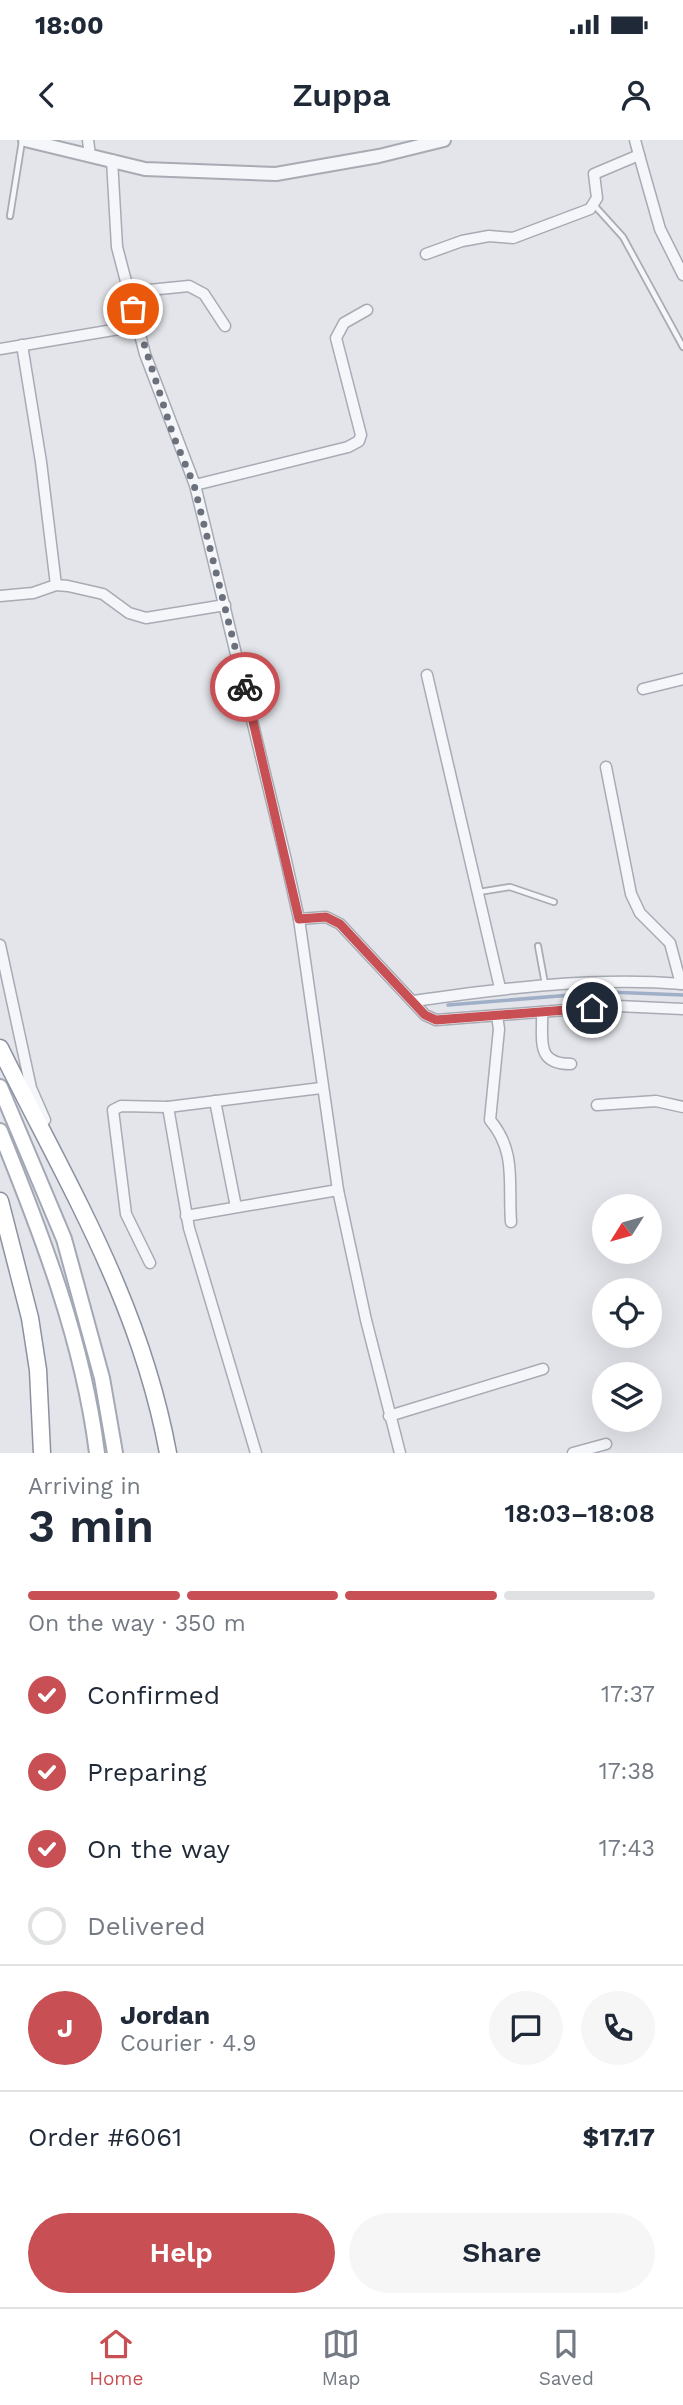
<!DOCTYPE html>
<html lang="en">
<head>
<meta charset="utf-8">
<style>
  :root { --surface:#fff; --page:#f6f6f7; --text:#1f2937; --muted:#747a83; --line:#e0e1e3; --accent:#c84f53 }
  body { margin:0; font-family:"Work Sans",sans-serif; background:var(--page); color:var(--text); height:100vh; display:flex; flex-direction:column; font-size:26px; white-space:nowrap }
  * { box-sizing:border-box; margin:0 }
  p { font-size:23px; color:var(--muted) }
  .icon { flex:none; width:38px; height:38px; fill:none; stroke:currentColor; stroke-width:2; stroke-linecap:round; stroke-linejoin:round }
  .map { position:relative; height:1313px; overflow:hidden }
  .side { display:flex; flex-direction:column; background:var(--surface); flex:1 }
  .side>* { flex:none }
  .needle { width:46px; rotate:233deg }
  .fabs { position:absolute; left:592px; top:1054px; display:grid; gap:14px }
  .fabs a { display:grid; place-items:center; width:70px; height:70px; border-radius:50%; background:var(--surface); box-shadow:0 7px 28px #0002; font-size:35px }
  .pin { position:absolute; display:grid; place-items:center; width:60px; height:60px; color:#fff; margin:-30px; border:4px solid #fff; border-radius:50%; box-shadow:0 2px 7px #0007 }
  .courier { position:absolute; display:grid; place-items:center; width:70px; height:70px; margin:-35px; border:5px solid #c84f53; border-radius:50%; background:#fff; color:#222; box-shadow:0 2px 9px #0007 }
  .headline em { font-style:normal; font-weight:600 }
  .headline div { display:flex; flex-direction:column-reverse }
  .headline { display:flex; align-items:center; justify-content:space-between; height:119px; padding:0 28px }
  h1 { font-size:46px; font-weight:600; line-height:52px }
  .bar { display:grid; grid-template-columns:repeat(4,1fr); gap:10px 7px; align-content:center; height:84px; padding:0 28px }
  .bar i { height:9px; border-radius:5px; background:var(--line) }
  .bar .current { background:var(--accent) }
  .bar p { grid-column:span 4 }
  .line { display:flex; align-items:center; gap:18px; padding:0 28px; border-top:2px solid var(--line) }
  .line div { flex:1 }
  .round { display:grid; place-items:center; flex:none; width:74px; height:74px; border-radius:37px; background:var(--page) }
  ol { padding:0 28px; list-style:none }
  li { display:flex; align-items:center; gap:21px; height:77px }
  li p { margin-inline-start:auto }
  li .icon { padding:7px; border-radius:50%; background:var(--accent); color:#fff; stroke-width:4 }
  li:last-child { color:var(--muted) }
  li i { width:38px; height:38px; border:4px solid var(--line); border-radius:50% }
  .button { display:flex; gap:14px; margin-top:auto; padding:14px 28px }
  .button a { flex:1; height:80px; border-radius:42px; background:var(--accent); color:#fff; font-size:28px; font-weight:600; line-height:80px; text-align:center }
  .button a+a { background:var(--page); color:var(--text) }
  .status { display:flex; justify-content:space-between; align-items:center; height:49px; padding:0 35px; background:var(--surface); direction:ltr }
  .status svg { height:19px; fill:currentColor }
  header { display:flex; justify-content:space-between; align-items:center; height:91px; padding:0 28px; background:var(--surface); font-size:32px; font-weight:600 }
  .tabs { display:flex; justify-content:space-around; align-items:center; height:98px; border-top:2px solid var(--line); background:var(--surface); font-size:19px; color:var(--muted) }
  .tabs a { display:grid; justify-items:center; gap:4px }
  .tabs .current { color:var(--accent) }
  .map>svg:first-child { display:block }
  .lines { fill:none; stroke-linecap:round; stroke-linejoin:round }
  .stream { stroke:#a0afc8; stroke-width:3.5 }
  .service-casing { stroke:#a8abb4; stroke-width:8 }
  .minor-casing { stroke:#a8abb4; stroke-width:13 }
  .tertiary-casing { stroke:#a8abb4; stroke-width:16 }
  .primary-casing { stroke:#a3a8b5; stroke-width:18 }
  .trunk-casing { stroke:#8b91a0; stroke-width:19 }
  .service { stroke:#f5f6f9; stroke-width:4.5 }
  .minor { stroke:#f5f6f9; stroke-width:10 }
  .tertiary { stroke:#f5f6f9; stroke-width:12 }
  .primary { stroke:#fff; stroke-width:14 }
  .trunk { stroke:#fff; stroke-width:16 }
  .done { stroke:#6b707d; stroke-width:7; stroke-dasharray:0 12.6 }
  .route { stroke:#c84f53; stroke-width:9 }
</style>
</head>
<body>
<div class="status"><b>18:00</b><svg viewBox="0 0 49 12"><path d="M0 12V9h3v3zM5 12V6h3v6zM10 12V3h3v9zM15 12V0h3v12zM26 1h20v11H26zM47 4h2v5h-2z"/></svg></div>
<header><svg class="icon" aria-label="back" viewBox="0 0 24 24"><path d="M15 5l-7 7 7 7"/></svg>Zuppa<svg class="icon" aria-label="person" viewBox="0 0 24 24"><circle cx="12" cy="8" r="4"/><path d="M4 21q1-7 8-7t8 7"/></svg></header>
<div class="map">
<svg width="683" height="1313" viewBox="0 0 683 1313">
  <rect width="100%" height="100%" fill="#e3e5ea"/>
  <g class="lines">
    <!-- stream -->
    <path class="stream" d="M448,865L608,852L683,855"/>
    <!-- service casing -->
    <g class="service-casing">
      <g id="service">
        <path d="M594,65L623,97L683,207"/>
        <path d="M10,76L22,1"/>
        <path d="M479,752L510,747L554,762"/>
        <path d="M538,806L545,844"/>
      </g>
    </g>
    <!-- minor casing -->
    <g class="minor-casing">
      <g id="minor">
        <path d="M88,0L90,15"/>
        <path d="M639,15L660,89L683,135"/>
        <path d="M112,20L117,107L145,214L195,345L285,716L299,779L338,1050L366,1180L400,1313"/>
        <path d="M426,114L462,101L489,96L513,98L590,69L597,58L594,34L639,15L635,0"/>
        <path d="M129,152L189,146L204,154L225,186"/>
        <path d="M22,205L41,322L56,445"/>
        <path d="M0,209L137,186"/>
        <path d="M195,345L348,307L359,301L361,295L336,198L344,183L367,170"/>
        <path d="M0,456L33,453L56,445L68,446L103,454L129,473L146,478L225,465"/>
        <path d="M427,535L500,848"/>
        <path d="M643,549L683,539"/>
        <path d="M606,627L631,754L640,773L670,803L681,844"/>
        <path d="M299,779L326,777L340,784L425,875L436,880L617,866L683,869"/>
        <path d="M0,805L31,948L45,980"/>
        <path d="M414,861C504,848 592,837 683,844"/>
        <path d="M542,872C543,900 535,924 571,924"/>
        <path d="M497,876L499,889L490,980C517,1012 508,1043 511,1082"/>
        <path d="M215,961L236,1067"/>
        <path d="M597,965L656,961L683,967"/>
        <path d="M168,967L189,1088L256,1313"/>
        <path d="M186,1076L338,1050"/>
        <path d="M150,1123L126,1074L113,970L121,966L168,967L321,948"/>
        <path d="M389,1276L543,1229"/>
        <path d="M573,1313L606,1304"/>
      </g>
    </g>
    <!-- tertiary casing -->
    <g class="tertiary-casing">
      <path id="tertiary" d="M25,0L145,29L276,34L379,16L444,0"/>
    </g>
    <!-- primary casing -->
    <g class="primary-casing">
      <g id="primary">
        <path d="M0,947L64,1099L102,1238L115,1313"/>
        <path d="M0,991C42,1095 83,1201 97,1313"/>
      </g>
    </g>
    <!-- trunk casing -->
    <g class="trunk-casing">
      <g id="trunk">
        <path d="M0,908C67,1044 140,1161 168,1313"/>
        <path d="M0,1061L30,1178L38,1230L42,1313"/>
      </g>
    </g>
    <!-- service -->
    <use href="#service" class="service"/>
    <!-- minor -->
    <use href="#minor" class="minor"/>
    <!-- tertiary -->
    <use href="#tertiary" class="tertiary"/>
    <!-- primary -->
    <use href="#primary" class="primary"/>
    <!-- trunk -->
    <use href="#trunk" class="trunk"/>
  </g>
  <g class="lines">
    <!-- done -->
    <path class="done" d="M133,169L173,295L194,345L245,547"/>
    <!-- route -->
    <path class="route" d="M245,547L299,779L326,777L340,784L425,875L436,880L592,868"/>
  </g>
</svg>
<div class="fabs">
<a><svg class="needle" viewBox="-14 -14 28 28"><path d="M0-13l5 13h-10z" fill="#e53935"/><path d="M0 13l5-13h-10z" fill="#747a83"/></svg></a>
<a><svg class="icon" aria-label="locate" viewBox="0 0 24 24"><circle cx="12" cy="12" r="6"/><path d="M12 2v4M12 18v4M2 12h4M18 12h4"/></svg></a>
<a><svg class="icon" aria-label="layers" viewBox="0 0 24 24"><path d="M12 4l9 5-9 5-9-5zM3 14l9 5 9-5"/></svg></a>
</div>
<div class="pin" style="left:133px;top:169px;background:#ea580c"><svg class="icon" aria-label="bag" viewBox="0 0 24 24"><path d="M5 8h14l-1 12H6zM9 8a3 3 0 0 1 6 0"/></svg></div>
<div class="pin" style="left:592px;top:868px;background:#1f2937"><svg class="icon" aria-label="home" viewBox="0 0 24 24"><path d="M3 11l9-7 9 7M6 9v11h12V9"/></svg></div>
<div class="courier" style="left:245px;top:547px"><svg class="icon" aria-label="bike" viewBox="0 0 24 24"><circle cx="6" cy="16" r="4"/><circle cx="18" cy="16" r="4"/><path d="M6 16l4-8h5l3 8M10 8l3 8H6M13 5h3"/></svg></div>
</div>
<section class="side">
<div class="headline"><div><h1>3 min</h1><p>Arriving in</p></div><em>18:03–18:08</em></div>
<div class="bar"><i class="current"></i><i class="current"></i><i class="current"></i><i></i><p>On the way · 350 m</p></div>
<ol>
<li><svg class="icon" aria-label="check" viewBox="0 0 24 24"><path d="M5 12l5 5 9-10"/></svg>Confirmed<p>17:37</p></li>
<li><svg class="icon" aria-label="check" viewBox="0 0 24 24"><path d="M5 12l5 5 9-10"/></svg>Preparing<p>17:38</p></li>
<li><svg class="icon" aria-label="check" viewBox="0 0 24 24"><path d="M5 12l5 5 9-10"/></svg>On the way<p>17:43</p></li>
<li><i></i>Delivered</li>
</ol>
<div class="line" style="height:126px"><b class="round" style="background:var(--accent);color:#fff">J</b><div><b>Jordan</b><p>Courier · 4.9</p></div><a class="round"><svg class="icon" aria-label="chat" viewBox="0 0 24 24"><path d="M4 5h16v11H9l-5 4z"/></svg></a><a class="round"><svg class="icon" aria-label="phone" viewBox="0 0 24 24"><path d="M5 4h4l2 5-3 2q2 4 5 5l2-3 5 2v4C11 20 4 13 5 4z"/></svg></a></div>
<div class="line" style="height:91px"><div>Order #6061</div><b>$17.17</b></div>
<div class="button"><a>Help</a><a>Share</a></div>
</section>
<nav class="tabs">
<a class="current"><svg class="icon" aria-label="home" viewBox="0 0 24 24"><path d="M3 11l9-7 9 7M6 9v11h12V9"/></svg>Home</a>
<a><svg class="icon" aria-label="map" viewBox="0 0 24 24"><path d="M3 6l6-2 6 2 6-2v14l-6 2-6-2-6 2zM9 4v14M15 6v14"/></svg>Map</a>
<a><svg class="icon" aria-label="saved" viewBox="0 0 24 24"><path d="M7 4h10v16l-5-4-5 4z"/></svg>Saved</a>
</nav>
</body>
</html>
